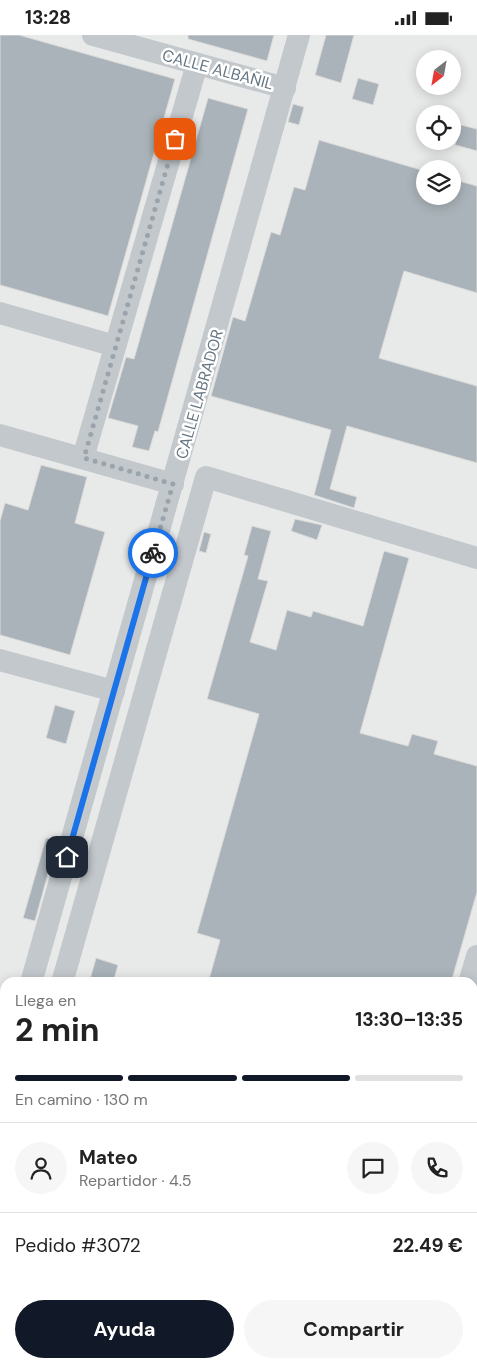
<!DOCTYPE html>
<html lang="es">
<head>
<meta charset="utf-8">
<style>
  :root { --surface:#fff; --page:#f6f6f6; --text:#222; --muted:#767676; --line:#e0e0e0; --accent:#111827 }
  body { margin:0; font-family:"DM Sans",sans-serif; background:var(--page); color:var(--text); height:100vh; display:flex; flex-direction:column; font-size:19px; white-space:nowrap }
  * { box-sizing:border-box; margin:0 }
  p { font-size:16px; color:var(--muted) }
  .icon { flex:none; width:28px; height:28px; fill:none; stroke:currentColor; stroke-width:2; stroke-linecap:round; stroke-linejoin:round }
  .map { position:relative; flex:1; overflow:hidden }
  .side { position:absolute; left:0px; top:942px; width:478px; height:391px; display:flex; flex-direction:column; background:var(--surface); border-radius:15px 15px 0 0; box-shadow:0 2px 12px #0003 }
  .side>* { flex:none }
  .needle { width:32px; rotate:211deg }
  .controls { position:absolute; left:416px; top:15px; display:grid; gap:10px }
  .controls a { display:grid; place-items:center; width:45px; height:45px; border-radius:50%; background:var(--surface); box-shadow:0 2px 12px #0003; font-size:25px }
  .pin { position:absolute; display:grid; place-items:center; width:42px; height:42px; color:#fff; margin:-21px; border-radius:10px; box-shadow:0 2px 8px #0006 }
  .courier { position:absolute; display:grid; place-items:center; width:50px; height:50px; margin:-25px; border:4px solid #1a73e8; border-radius:50%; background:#fff; color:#222; box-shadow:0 1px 6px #0007 }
  .head em { font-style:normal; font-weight:700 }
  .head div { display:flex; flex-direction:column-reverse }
  .head { display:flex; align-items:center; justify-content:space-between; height:85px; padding:0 15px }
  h1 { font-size:32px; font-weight:700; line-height:38px }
  .bar { display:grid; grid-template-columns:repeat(4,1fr); gap:8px 5px; align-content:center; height:60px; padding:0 15px }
  .bar i { height:6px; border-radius:4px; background:var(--line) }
  .bar .current { background:var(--accent) }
  .bar p { grid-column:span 4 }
  .line { display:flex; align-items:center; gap:12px; padding:0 15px; border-top:1px solid var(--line) }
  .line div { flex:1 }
  .round { display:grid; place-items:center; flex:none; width:52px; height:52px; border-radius:26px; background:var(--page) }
  .action { display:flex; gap:10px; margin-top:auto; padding:10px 15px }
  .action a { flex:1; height:58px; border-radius:30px; background:var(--accent); color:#fff; font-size:20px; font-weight:700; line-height:58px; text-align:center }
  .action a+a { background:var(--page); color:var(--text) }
  .status { display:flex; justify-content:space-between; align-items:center; height:35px; padding:0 25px; background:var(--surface); direction:ltr }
  .status svg { height:14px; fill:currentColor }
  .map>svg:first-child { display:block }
  .built { fill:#e8e9e9; fill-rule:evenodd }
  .building { fill:#aab3b9; stroke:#dcdcda }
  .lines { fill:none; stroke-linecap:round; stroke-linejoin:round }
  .minor { stroke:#c3c8cc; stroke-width:22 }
  .done { stroke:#99a4ac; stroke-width:5; stroke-dasharray:0 9 }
  .route { stroke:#1a73e8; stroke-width:6 }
  .labels { text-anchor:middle; stroke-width:5; stroke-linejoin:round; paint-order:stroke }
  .street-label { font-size:16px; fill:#657683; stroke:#fff }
</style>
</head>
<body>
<div class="status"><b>13:28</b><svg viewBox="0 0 49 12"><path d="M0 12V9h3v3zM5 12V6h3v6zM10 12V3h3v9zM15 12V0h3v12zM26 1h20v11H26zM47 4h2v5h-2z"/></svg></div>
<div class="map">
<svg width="477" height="1333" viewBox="0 0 477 1333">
  <rect width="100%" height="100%" fill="#fafaf8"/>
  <!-- built -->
  <path class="built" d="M0,0H477V1333H0ZM425,24H452V51H425ZM425,79H452V106H425ZM425,134H452V161H425ZM5,948H472V1329H5Z"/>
  <!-- building -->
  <g class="building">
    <path d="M0,0H19L175,44L108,281L0,250Z"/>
    <path d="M188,0H274L267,26L188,4Z"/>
    <path d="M326,0H354L341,48L315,40Z"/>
    <path d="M358,43L379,49L373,70L352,64Z"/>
    <path d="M208,63L248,74L158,397L155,396L149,416L132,412L138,391L108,383L126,322L134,324Z"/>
    <path d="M293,69L304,72L299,90L288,87Z"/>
    <path d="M461,90L477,94V116L455,110Z"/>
    <path d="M319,105L425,136V161H452V144L477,151V258L404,236L379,323L477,351V428L347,391L330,454L357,462L354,473L314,460L331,395L211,361L233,282L245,286L271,197L280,200L294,152L305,155Z"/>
    <path d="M41,430L87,442L75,488L105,497L70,620L0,600V486L5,468L28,475Z"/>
    <path d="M295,484L322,490L317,505L291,496Z"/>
    <path d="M252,491L271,496L258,544L268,546L250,607L276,615L287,575L311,582L313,576L363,591L384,516L409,523L360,698L408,711L412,699L438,706L434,719L477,731V857L451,948H208L220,905L197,898L259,679L207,664L248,521L244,520Z"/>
    <path d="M204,497L211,499L206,518L199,516Z"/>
    <path d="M55,670L75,676L66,709L46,703Z"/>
    <path d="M46,803L57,806L35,886L23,883Z"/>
    <path d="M96,923L118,930L113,948H89Z"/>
  </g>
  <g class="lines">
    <!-- minor -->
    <g class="minor">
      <path d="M93,0L285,53"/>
      <path d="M0,278L115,311"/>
      <path d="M0,400L173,449"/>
      <path d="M83,423L197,29"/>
      <path d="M0,625L114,656"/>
      <path d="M31,948L299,0"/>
      <path d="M62,948L206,442L477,523"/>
      <path d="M469,948L477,921"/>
      <path d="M0,1057L5,1039"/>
      <path d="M0,1283L5,1285"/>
      <path d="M270,1329L297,1333"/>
    </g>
  </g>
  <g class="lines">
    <!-- done -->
    <path class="done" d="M153,518L173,449L84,423L175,104"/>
    <!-- route -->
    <path class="route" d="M67,822L153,518"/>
  </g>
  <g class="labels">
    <!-- street labels -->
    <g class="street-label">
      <text transform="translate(218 34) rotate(15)" y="6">CALLE ALBAÑIL</text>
      <text transform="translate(199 359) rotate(-74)" y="6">CALLE LABRADOR</text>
    </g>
  </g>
</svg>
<div class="controls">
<a><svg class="needle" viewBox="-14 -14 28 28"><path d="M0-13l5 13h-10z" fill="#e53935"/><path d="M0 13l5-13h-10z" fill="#767676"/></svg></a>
<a><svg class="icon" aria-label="locate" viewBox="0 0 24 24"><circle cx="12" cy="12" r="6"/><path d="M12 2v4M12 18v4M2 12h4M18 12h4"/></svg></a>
<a><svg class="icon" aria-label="layers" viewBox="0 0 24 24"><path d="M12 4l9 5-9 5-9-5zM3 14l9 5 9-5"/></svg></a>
</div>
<div class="pin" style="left:175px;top:104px;background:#ea580c"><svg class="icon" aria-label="bag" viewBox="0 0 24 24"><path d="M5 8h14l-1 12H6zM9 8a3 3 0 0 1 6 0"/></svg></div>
<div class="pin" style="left:67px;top:822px;background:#1f2937"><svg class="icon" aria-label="home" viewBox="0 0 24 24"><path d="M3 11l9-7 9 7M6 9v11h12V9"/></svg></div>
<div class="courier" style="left:153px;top:518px"><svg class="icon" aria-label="bike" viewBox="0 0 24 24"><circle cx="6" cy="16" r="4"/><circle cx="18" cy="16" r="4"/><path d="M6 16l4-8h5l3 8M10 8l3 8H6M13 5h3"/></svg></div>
<section class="side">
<div class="head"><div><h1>2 min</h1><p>Llega en</p></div><em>13:30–13:35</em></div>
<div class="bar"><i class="current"></i><i class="current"></i><i class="current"></i><i></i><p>En camino · 130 m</p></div>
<div class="line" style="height:90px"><a class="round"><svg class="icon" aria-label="person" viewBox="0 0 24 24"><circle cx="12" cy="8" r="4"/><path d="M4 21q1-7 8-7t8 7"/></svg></a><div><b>Mateo</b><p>Repartidor · 4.5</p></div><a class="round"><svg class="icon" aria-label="chat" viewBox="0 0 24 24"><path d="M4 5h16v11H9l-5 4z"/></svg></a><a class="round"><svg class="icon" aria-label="phone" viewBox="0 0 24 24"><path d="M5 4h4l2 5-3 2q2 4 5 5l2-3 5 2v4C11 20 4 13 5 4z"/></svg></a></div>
<div class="line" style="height:65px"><div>Pedido #3072</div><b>22.49 €</b></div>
<div class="action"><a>Ayuda</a><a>Compartir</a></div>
</section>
</div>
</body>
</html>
